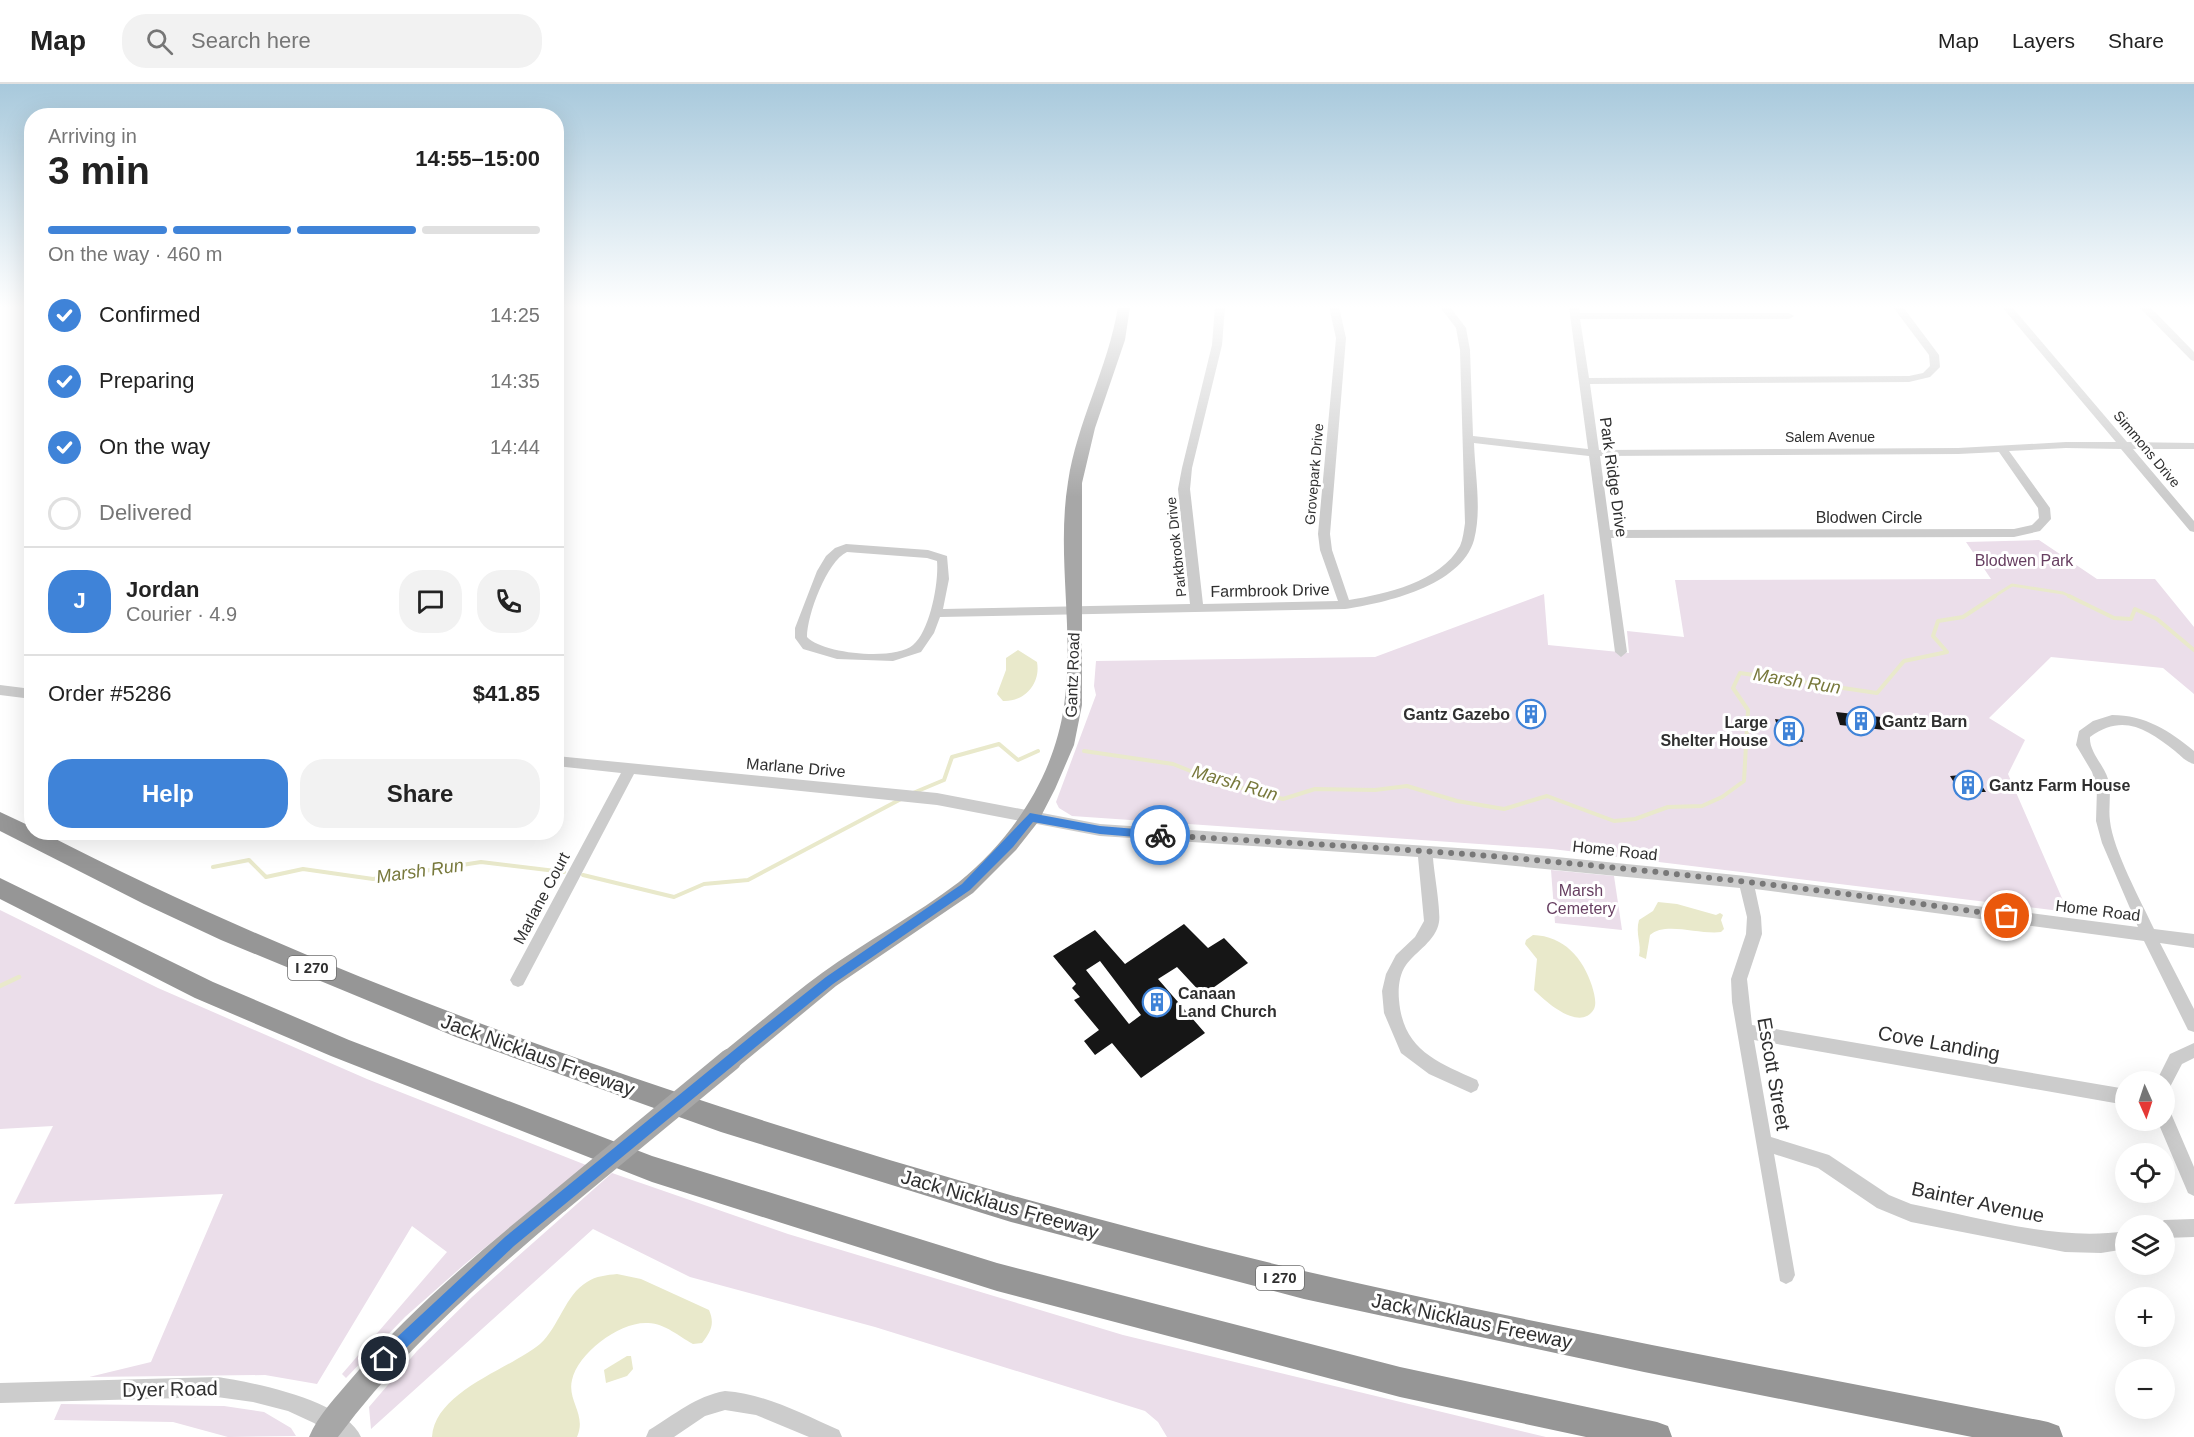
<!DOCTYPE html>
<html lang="en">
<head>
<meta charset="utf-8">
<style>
  :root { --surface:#fff; --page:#f2f2f2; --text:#222; --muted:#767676; --line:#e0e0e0; --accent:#3f83d8 }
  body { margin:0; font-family:Arial,sans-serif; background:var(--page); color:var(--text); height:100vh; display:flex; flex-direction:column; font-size:22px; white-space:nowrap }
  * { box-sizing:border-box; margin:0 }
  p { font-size:20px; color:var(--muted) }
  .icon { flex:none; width:33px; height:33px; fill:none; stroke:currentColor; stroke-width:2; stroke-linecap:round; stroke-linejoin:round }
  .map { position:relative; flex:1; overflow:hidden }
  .details { position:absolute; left:24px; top:24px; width:540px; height:732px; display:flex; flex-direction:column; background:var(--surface); border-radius:24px; box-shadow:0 6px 24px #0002 }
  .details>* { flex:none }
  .needle { width:39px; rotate:177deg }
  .tools { position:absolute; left:2115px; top:987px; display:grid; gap:12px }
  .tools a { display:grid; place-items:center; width:60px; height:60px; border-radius:50%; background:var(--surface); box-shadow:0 6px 24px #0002; font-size:30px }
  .pin { position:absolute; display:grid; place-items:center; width:51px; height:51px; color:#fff; margin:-26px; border:3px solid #fff; border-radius:50%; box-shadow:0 2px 6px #0007 }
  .courier { position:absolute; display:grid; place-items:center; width:60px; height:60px; margin:-30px; border:4px solid #3f83d8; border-radius:50%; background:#fff; color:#222; box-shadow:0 2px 8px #0007 }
  .head em { font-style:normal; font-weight:800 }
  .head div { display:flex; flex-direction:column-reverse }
  .head { display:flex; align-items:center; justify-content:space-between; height:102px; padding:0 24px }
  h1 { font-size:39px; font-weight:800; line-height:45px }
  .bar { display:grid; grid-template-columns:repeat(4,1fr); gap:9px 6px; align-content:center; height:72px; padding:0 24px }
  .bar i { height:8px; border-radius:4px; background:var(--line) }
  .bar .selected { background:var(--accent) }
  .bar p { grid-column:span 4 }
  .line { display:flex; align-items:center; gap:15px; padding:0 24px; border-top:2px solid var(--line) }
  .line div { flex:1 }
  .round { display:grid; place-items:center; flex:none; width:63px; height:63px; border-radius:24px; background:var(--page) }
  ol { padding:0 24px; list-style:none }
  li { display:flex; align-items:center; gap:18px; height:66px }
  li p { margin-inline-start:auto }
  li .icon { padding:6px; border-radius:50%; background:var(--accent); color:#fff; stroke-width:4 }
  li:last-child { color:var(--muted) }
  li i { width:33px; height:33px; border:3px solid var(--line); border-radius:50% }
  .action { display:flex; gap:12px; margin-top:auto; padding:12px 24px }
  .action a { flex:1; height:69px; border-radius:24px; background:var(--accent); color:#fff; font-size:24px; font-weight:800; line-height:69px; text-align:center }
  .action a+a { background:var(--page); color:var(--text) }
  header { display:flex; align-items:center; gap:36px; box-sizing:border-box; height:84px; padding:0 30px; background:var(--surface); border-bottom:2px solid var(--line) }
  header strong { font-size:28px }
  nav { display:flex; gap:33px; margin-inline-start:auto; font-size:21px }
  .search { width:420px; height:54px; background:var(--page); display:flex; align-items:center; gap:15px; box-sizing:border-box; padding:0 21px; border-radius:24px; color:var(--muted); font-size:22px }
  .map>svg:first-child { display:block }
  .green { fill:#ebdeea }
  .water { fill:#e9e9cb }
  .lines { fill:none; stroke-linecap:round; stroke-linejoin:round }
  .stream-far2 { stroke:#e9e9cb; stroke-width:3 }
  .stream-far1 { stroke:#e9e9cb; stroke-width:4 }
  .stream { stroke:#e9e9cb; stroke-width:4.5 }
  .building { fill:#161616; fill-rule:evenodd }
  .minor { fill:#ccc; fill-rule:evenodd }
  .major { fill:#a7a7a7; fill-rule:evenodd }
  .highway { fill:#969696; fill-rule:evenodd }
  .major-bridge { stroke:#a7a7a7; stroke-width:23 }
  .route { fill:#3f83d8 }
  .done { stroke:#787878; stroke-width:6; stroke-dasharray:0 10.8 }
  .labels { text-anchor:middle; stroke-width:6; stroke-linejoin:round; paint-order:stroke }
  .far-street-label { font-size:14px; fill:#2f2f2f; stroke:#fff }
  .shield { fill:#fff; stroke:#6d6d6d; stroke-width:1.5 }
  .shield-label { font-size:15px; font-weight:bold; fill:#2f2f2f }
  .street-label { font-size:16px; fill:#2f2f2f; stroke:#fff }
  .park-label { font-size:16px; fill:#673f61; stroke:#fff }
  .poi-label { font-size:16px; font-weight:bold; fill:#2f2f2f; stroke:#fff; text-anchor:start }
  .water-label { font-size:18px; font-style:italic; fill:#78793c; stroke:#fff }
  .near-street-label { font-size:20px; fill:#2f2f2f; stroke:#fff }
</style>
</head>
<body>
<header>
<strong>Map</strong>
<div class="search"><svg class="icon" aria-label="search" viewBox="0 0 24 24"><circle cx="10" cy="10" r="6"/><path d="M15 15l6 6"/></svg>Search here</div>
<nav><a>Map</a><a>Layers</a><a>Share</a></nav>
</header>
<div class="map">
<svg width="2194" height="1353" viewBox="0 0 2194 1353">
  <rect width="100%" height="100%" fill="#fff"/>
  <!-- green -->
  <g class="green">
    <path d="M2039,456L2097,495H2155L2194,543V610L2163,584L2051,573L1989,634L2025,656L2008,690L2068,828L1552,765L1072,732L1059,724L1056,718L1096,611L1094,602L1096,577L1375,573L1544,510L1548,561L1629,569L1627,547L1684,553L1675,496L1991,495L1966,458Z"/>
    <path d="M1551,786L1614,792L1622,846L1555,839Z"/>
    <path d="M0,826L158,904L367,995L586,1081L465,1180L405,1233L346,1294L342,1290L447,1168L412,1142L317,1300L265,1291L89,1293L151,1278L223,1110L14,1120L53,1042L0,1045Z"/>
    <path d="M612,1089L788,1150L1123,1251L1546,1353H1167L1158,1338L1145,1327L875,1243L690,1193L593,1145L371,1345L369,1323L417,1267L472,1213Z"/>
    <path d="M61,1320L224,1322L264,1328L291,1344L296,1352L228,1353L173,1338L54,1336Z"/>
  </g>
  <!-- water -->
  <g class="water">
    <path d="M1018,566L1037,578C1041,600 1024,618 1003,617L997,610L1006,586V574Z"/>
    <path d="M1658,818L1677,820L1716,831L1720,829L1723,831L1721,836L1724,845L1721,848C1700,851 1665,837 1650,851L1646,875L1639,872C1642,860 1635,850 1639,836L1653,827Z"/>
    <path d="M1533,851C1564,852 1583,874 1592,902C1594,909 1597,919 1594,925C1580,949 1545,917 1534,906L1537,875L1525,860L1526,856Z"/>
    <path d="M617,1190L641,1195L709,1226C715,1240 711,1247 702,1259L693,1260C678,1252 666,1240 648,1239C620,1237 578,1269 572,1296C567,1317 587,1330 577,1353H432C435,1307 510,1285 540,1260C559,1243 565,1211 587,1198C596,1192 607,1191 617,1190Z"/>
    <path d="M627,1272H631L633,1285L627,1292L606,1299L604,1286Z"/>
  </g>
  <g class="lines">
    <!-- stream-far2 -->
    <path class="stream-far2" d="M1993,513L2012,501L2063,509L2072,513"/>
    <!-- stream-far1 -->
    <g class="stream-far1">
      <path d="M2069,512L2114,534L2131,535L2135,525L2157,535L2194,566"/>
      <path d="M1084,667L1173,680L1218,698L1283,715L1315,705L1375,706L1407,702L1457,717L1504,725L1547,712L1614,737L1635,735L1668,723L1702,722L1722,713L1744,697L1748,626L1733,604L1740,589L1877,609L1904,577L1947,568L1933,552L1938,537L1963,533L1995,512"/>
      <path d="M913,709L944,696L952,673L999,660L1018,676L1038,667"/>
      <path d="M213,783L249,776L266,793L303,785L373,795L481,778L564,788"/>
      <path d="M583,791L674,813L704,800L748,796L901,715"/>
    </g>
    <!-- stream -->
    <path class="stream" d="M0,902L19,893"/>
  </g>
  <!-- building -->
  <g class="building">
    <path d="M1836,628L1881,633L1885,646L1840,641Z"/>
    <path d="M1775,635L1797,638L1803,658L1781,655Z"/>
    <path d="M1961,691L1963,694L1976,693L1986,708H1960L1950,692Z"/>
    <path d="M1184,840L1208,864L1224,854L1248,879L1203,911L1177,883L1158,895L1205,949L1141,994L1112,959L1095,971L1084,957L1099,946L1074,916L1080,913L1072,904L1076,900L1053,872L1095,846L1125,880ZM1100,877L1141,931L1129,940L1086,886Z"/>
  </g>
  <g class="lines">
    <!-- minor -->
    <g class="minor">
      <path d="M1215,223H1225L1222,261L1192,384L1190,405L1203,520L1338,517L1320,466L1318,450L1336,254L1329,223H1339L1346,254L1330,450L1332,466L1349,516C1386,510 1440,498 1460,462C1463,455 1464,446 1465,439L1460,266L1456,244L1440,223H1450L1466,244L1470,266L1473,352L1588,365L1569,223H1579L1580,229H1789L1794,232L1789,235H1580L1589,294L1909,292L1923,289L1930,282L1929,271L1893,223H1903L1939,271L1940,283L1930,293L1909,298L1590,300L1599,366L1958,364L2066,358H2116L2002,223H2012L2127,358L2194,359V365H2133L2194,437V448L2190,447L2121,365L2066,364L2009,367L2050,424L2051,435L2040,447L2014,453L1611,454L1627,568L1621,573L1615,568L1589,372L1474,359C1475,390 1482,426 1474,456C1461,502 1385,519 1345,525L940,533L934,549L921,568L893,577L837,575L803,565L795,554V544L817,487L826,472L835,464L846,460L928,466L947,472L949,495L943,525L1190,520L1178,405L1182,384L1212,261ZM1999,368L2038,424L2039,434L2032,441L2014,445L1610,446L1600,372L1958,370ZM847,468L927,474L937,477C939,498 930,547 913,561C895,577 823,570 807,553C807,531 827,477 847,468Z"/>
      <path d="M2139,223H2150L2194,268V277L2191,276Z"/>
      <path d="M0,601L32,605V615L0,611Z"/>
      <path d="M2112,631C2145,631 2170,647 2194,667V680C2186,678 2181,672 2175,667C2147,645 2123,629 2090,653C2089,668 2104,681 2108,695C2112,709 2108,723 2110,737C2113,766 2141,817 2154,845L2194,850V864L2160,859L2194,925V948L2188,946L2144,857L1755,805L1761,833L1762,850L1747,895L1752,941L2126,1005V1021L1754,956L1771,1053L1829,1071L1889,1111L1911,1120C1978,1133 2058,1158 2126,1147V1165L2101,1169L2065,1168L1911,1138L1877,1124L1818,1084L1774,1070L1795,1191L1792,1197L1786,1200L1780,1197L1732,918L1731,895L1746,850L1747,833L1740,804L1433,774C1434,788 1441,827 1439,838C1436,857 1416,867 1406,881C1399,891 1398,905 1399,916C1403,966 1437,978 1477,996L1479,1001L1477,1006L1471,1009L1429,990L1401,969L1384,929L1382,907L1386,890L1396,871L1415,853L1424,837L1418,773L1100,752L937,721L634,690L523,901L518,903L513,901L510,896L621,689L556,682V672L937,709L1100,740L1488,766L1746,792L2138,843L2102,759L2096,737L2097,704L2092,688L2076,661L2079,647L2093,637Z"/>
      <path d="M2194,959V974L2182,980L2170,1003L2164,1006V998H2156L2170,970Z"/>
      <path d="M2164,1025L2170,1027L2194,1083V1112L2188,1109L2157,1036H2164Z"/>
      <path d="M2194,1135V1153L2164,1154V1142H2157L2164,1136Z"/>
      <path d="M217,1293C253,1298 346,1317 361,1353H335L314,1339L288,1327L253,1318L217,1313L0,1319V1299Z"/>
      <path d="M725,1307C766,1310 802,1330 839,1346L842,1353H809L756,1331L725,1326L705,1332L674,1353H646L649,1346C674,1331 696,1312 725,1307Z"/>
    </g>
    <!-- major -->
    <g class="major">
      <path d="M1118,223H1130L1125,256L1095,344L1082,399V621L1074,661L1055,705L1038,738L1016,766L973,809L836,902L738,983L730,986L722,983L719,976L722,969C756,942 788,914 822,889C866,857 916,831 959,798C1013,754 1054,692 1064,622C1075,548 1056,472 1068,398C1077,338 1108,284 1118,223Z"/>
      <path d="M558,1106L566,1110L570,1118L566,1126C484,1195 403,1266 338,1353H309C318,1331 337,1312 352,1294C411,1225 480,1167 550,1110Z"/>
    </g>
    <!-- highway -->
    <g class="highway">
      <path d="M0,728L32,743V748H42C246,853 459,936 676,1008C882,1077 1092,1137 1304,1187C1551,1244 1800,1289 2048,1338L2059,1342L2063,1353H1972L1644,1288L1304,1215L1011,1138L721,1048L456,953L221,856L144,820L0,747Z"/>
      <path d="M0,794L213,898L349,956L652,1072L997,1179L1400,1283L1657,1338L1668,1342L1672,1353H1586L1400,1313L997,1207L652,1098L331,972L195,914L0,815Z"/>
    </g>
    <!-- major-bridge -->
    <path class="major-bridge" d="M558,1118L730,976"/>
  </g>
  <!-- sky -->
  <linearGradient id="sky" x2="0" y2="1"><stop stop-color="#a8c9dc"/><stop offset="0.54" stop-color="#fff"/><stop offset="1" stop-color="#fff" stop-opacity="0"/></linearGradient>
  <rect width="2194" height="413" fill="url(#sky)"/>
  <!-- route -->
  <path class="route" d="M1030,729L1100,742L1160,747L1166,751L1160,755L1100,750L1033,738L1013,763L970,806L833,900L763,957L514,1162L389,1280L384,1282L379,1280L377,1275L379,1270L505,1153L755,949L826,893L962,800Z"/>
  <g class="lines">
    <!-- done -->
    <path class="done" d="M1160,751C1270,758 1381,763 1490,772C1663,787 1836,807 2007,832"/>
  </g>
  <!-- icons -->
  <defs>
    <g id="building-ring" transform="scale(1.5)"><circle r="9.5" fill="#fff" stroke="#3f83d8" stroke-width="1.5"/><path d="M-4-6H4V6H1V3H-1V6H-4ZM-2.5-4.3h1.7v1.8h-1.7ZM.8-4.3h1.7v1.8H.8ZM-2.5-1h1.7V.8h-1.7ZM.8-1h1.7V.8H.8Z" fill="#3f83d8"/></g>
  </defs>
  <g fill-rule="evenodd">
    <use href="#building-ring" x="1531" y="630"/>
    <use href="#building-ring" x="1861" y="637"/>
    <use href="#building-ring" x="1789" y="647"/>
    <use href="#building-ring" x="1968" y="701"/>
    <use href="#building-ring" x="1157" y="918"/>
  </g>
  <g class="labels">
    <!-- far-street labels -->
    <g class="far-street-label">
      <text x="1830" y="358">Salem Avenue</text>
      <text transform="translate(2147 365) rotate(50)" y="5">Simmons Drive</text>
      <text transform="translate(1314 390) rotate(-85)" y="5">Grovepark Drive</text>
      <text transform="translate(1176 463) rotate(-96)" y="5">Parkbrook Drive</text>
    </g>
    <!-- shield labels -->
    <g class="shield">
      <rect x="288" y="872" width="48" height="24" rx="4.5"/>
      <rect x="1256" y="1182" width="48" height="24" rx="4.5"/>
    </g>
    <g class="shield-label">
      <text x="312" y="889">I 270</text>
      <text x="1280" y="1199">I 270</text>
    </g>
    <!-- street labels -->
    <g class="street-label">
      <text transform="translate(1614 393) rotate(82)" y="6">Park Ridge Drive</text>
      <text x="1869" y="439">Blodwen Circle</text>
      <text transform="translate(1270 506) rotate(-1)" y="6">Farmbrook Drive</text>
      <text transform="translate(1072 591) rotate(-88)" y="6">Gantz Road</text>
      <text transform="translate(796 683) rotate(5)" y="6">Marlane Drive</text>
      <text transform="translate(1615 766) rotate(6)" y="6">Home Road</text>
      <text transform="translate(541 814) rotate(-62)" y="6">Marlane Court</text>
      <text transform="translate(2098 826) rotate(7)" y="6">Home Road</text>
    </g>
    <!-- park labels -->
    <g class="park-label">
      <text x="2024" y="482">Blodwen Park</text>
      <text x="1581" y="812">Marsh<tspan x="1581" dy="18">Cemetery</tspan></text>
    </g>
    <!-- poi labels -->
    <g class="poi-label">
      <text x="1510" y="636" text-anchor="end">Gantz Gazebo</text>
      <text x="1882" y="643">Gantz Barn</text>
      <text x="1768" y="644" text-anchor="end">Large<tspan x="1768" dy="18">Shelter House</tspan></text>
      <text x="1989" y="707">Gantz Farm House</text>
      <text x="1178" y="915">Canaan<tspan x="1178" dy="18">Land Church</tspan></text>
    </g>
    <!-- water labels -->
    <g class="water-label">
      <text transform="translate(1797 597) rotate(9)" y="6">Marsh Run</text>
      <text transform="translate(1235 699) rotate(16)" y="6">Marsh Run</text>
      <text transform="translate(420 787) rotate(-8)" y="6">Marsh Run</text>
    </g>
    <!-- near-street labels -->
    <g class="near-street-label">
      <text transform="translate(1939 959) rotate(10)" y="7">Cove Landing</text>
      <text transform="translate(538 971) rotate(20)" y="7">Jack Nicklaus Freeway</text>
      <text transform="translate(1774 990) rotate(80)" y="7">Escott Street</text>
      <text transform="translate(1978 1118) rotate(12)" y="7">Bainter Avenue</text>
      <text transform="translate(1000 1120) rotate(16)" y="7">Jack Nicklaus Freeway</text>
      <text transform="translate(1472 1237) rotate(12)" y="7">Jack Nicklaus Freeway</text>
      <text transform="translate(170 1305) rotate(-1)" y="7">Dyer Road</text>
    </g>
  </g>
</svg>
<div class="tools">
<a><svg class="needle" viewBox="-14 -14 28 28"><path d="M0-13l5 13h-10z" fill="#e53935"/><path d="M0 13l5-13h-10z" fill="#767676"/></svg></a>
<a><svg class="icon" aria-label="locate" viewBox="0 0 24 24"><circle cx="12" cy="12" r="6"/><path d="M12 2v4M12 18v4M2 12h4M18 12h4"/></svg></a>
<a><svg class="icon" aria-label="layers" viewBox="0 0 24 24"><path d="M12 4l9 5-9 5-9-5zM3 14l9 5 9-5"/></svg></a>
<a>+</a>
<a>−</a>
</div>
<div class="pin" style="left:2007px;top:832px;background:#ea580c"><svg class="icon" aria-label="bag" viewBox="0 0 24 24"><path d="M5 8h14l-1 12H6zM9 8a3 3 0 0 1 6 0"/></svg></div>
<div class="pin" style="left:384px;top:1275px;background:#1f2937"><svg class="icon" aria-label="home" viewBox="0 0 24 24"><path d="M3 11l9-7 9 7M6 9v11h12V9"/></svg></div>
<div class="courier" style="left:1160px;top:751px"><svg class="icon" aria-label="bike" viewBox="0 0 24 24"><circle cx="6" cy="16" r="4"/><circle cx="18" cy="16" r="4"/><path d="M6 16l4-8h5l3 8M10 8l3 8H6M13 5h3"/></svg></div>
<section class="details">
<div class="head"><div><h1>3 min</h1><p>Arriving in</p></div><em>14:55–15:00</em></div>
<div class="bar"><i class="selected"></i><i class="selected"></i><i class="selected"></i><i></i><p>On the way · 460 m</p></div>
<ol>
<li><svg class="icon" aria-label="check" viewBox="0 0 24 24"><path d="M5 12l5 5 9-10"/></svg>Confirmed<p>14:25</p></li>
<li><svg class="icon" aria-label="check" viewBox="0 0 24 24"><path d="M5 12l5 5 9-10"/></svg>Preparing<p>14:35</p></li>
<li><svg class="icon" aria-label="check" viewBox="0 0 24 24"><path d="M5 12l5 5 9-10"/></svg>On the way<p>14:44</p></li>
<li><i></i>Delivered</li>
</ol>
<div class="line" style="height:108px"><b class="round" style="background:var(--accent);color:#fff">J</b><div><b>Jordan</b><p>Courier · 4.9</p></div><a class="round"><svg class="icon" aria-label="chat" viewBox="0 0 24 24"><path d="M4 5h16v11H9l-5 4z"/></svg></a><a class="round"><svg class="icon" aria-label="phone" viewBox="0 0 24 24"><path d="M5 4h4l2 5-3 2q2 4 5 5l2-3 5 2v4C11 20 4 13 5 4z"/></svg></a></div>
<div class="line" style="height:78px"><div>Order #5286</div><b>$41.85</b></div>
<div class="action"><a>Help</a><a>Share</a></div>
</section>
</div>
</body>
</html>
